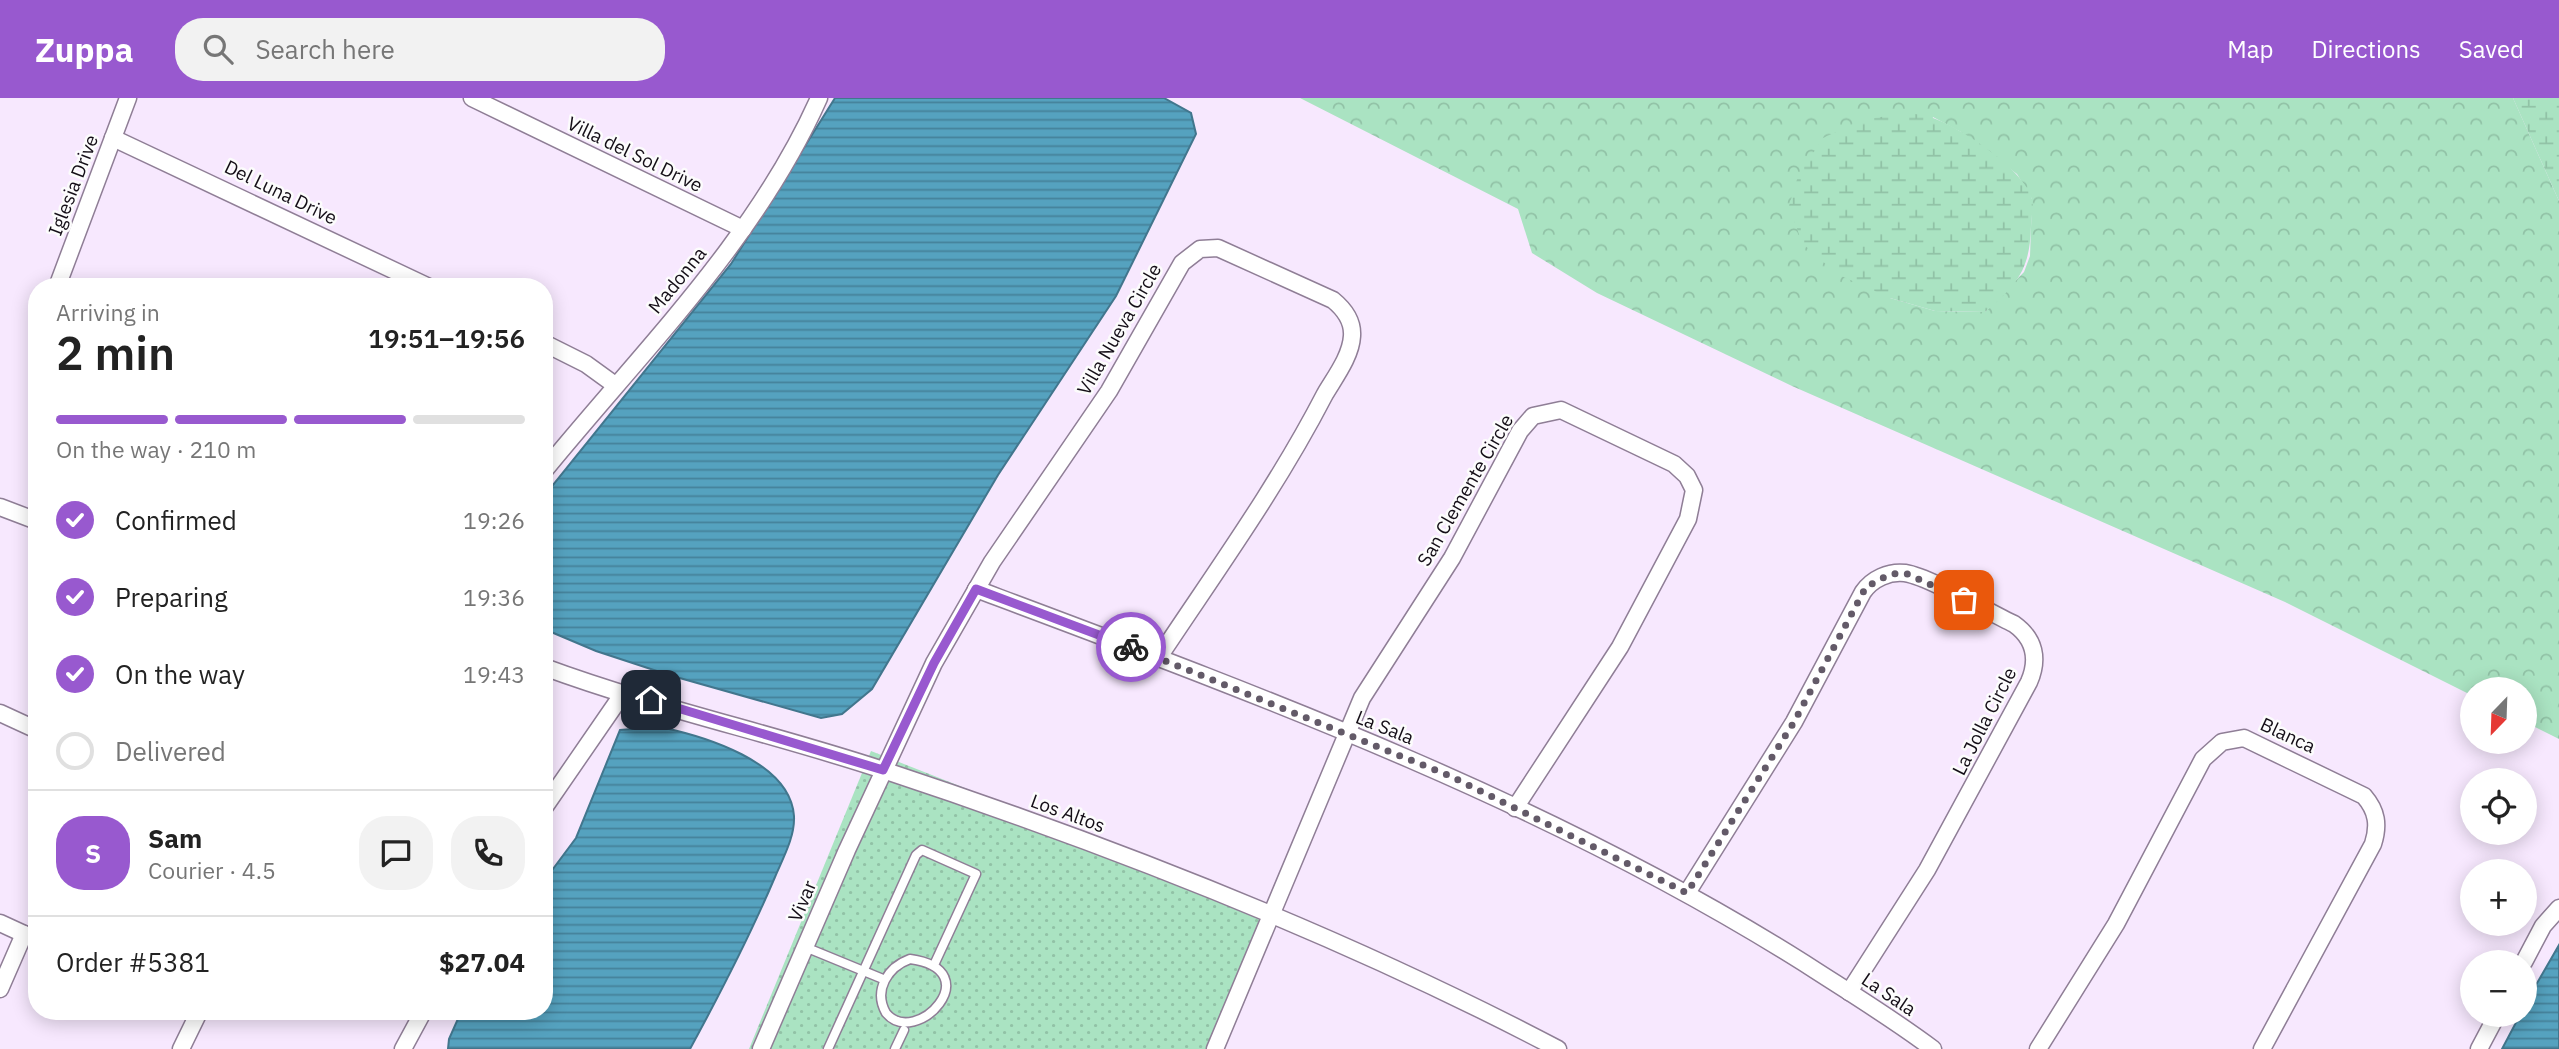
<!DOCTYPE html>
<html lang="en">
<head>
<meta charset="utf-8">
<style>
  :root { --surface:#fff; --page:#f2f2f2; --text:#222; --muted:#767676; --line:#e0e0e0; --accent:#9859cf }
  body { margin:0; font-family:"IBM Plex Sans",sans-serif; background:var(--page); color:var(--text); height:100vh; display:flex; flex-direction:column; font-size:26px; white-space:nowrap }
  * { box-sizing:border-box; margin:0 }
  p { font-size:23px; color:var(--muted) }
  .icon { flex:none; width:38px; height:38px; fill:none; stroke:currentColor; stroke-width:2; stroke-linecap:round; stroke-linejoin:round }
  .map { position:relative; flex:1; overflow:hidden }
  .panel { position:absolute; left:28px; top:180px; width:525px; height:742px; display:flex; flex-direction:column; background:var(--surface); border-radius:28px; box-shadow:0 4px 18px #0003 }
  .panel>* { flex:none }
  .needle { width:46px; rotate:203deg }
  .tools { position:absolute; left:2460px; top:579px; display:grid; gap:14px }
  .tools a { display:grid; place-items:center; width:77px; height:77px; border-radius:50%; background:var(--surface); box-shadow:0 4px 18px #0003; font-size:35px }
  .pin { position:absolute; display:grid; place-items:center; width:60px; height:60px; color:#fff; margin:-30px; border-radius:14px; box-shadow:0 4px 10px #0006 }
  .courier { position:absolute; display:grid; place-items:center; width:70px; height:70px; margin:-35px; border:5px solid #9859cf; border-radius:50%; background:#fff; color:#222; box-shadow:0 2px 9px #0007 }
  .overview em { font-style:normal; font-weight:600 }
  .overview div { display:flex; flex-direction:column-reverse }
  .overview { display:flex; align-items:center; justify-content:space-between; height:119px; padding:0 28px }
  h1 { font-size:46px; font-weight:600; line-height:52px }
  .bar { display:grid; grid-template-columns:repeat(4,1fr); gap:10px 7px; align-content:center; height:84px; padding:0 28px }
  .bar i { height:9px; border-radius:5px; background:var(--line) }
  .bar .on { background:var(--accent) }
  .bar p { grid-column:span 4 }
  .line { display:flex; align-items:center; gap:18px; padding:0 28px; border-top:2px solid var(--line) }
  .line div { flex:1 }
  .round { display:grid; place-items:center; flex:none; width:74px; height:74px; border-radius:28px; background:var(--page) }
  ol { padding:0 28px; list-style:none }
  li { display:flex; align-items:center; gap:21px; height:77px }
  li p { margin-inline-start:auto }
  li .icon { padding:7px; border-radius:50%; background:var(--accent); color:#fff; stroke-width:4 }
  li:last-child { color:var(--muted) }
  li i { width:38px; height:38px; border:4px solid var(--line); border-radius:50% }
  header { display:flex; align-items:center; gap:42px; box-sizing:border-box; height:98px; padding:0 35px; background:var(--accent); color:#fff }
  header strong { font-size:33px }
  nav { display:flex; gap:38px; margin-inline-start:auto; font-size:24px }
  .search { width:490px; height:63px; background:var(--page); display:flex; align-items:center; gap:18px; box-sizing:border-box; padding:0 24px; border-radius:28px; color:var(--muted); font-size:26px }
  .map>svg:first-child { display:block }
  .grass { fill:url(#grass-dots) }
  .forest { fill:url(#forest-crowns); fill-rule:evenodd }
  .wetland { fill:url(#wetland-marsh) }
  .water { fill:url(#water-rules); stroke:#42768d; stroke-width:2 }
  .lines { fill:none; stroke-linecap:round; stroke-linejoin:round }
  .service-casing { stroke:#8f7e96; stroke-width:11 }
  .minor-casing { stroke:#8f7e96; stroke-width:19 }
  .service { stroke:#fff; stroke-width:8 }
  .minor { stroke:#fff; stroke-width:16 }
  .done { stroke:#635a68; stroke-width:7; stroke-dasharray:0 12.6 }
  .route { stroke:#9859cf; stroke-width:9 }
  .labels { text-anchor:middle; stroke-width:5; stroke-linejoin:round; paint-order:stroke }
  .street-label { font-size:19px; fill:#140e17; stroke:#fcfcfc }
</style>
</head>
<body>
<header>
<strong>Zuppa</strong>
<div class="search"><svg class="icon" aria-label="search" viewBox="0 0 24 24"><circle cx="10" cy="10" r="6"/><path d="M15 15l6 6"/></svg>Search here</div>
<nav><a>Map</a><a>Directions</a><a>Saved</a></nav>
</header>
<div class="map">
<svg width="2559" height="951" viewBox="0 0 2559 951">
  <defs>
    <pattern id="grass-dots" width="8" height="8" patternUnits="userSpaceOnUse" patternTransform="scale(1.75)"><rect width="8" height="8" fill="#aae3c2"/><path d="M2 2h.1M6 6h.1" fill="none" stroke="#91c2a6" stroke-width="1.8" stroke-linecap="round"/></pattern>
    <pattern id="forest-crowns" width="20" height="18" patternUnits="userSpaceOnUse" patternTransform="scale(1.75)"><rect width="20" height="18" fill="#aae3c2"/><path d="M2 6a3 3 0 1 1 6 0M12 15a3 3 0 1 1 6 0" fill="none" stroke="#91c2a6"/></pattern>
    <pattern id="wetland-marsh" width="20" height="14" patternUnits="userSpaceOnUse" patternTransform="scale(1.75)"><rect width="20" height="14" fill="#aae3c2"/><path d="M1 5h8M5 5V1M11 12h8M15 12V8" fill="none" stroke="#91c2a6"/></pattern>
    <pattern id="water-rules" width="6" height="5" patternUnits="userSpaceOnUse" patternTransform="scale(1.75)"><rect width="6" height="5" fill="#55a2bf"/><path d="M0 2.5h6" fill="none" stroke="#45829a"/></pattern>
  </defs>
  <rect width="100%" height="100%" fill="#f7e8fe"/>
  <!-- grass -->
  <path class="grass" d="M871,653L1269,810L1214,951H749Z"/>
  <!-- forest -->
  <path class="forest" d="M1300,0H2513L2559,103V641L2525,624V592H2473V598L2285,504L1792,288L1597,195L1532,155L1518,111ZM1933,19L1961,34L2017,76L2032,101L2030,158L2024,174L1985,214L1935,213L1890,200Z"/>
  <!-- wetland -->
  <g class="wetland">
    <path d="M2513,0H2559V103Z"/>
    <path d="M1906,15C1915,16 1925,17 1933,20C1961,30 2024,71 2032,101C2034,109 2031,120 2031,128C2030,172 2017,187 1985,214L1935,213L1890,200L1837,176L1802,145L1789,108L1798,78L1823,40L1862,22Z"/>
  </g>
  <!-- water -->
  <g class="water">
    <path d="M835,0H1164L1191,15L1196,36L1116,198L998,377L872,591L842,616L821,620L669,577L596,553L544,531V398L731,166Z"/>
    <path d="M660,629C703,638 790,663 794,718C795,739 783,760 775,779C750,838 721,894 690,951H448L449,941L461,914H544V783L576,740L620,632Z"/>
    <path d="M2559,847V951H2502L2520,917H2525V906Z"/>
  </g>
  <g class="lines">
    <!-- service casing -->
    <g class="service-casing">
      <g id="service">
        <path d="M805,849L883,881"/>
        <path d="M910,861C990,872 916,951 886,915C873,892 888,869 910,861Z"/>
        <path d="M828,951L916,757L922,752L976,776L934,867"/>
        <path d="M895,951L904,932"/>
      </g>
    </g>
    <!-- minor casing -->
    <g class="minor-casing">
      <g id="minor">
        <path d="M472,0L743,131"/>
        <path d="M113,40L429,189"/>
        <path d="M57,189L128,0"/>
        <path d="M544,245L586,266L615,287"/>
        <path d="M544,373C641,254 756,142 819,0"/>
        <path d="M0,409L37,423"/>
        <path d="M976,491C1259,597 1547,703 1804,865C1847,893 1892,920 1933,951"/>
        <path d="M544,569C655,610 771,635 883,672C1113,748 1343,838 1558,951"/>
        <path d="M0,615L37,632"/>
        <path d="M544,710L624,594"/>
        <path d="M1687,795L1794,624L1863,494C1872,481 1889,473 1905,475C1930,479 1988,514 2014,526C2035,541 2039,561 2029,584L1927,772L1849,894"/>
        <path d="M0,825L37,842"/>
        <path d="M2524,864L2543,828L2559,810"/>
        <path d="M0,891L24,836"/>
        <path d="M181,951L199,914"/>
        <path d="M403,951L423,914"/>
        <path d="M761,951L847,752L934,565L992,464L1109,293L1182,165L1200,151L1218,150L1333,202C1344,211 1353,223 1352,238C1351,258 1335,279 1325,296C1277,389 1216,473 1159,559"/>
        <path d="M1215,951L1362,600L1452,460L1520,333L1533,318L1561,312L1674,366L1687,378L1694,392L1688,421L1620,549L1515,710"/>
        <path d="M2038,951L2116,826L2203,661L2222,644L2244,640L2364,698C2377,713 2379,727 2373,746L2262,951"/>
        <path d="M2479,951L2497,917"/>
      </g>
    </g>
    <!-- service -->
    <use href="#service" class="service"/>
    <!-- minor -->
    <use href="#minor" class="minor"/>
  </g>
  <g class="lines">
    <!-- done -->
    <path class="done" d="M1131,549L1450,678L1687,795L1794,624L1866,489L1890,476L1905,475L1964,502"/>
    <!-- route -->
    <path class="route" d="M651,602L883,672L934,565L976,491L1131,549"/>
  </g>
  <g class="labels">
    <!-- street labels -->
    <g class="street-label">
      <text transform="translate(635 56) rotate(26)" y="7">Villa del Sol Drive</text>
      <text transform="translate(73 87) rotate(-69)" y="7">Iglesia Drive</text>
      <text transform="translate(281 94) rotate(26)" y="7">Del Luna Drive</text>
      <text transform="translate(677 182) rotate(-51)" y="7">Madonna</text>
      <text transform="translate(1119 231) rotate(-60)" y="7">Villa Nueva Circle</text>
      <text transform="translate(1465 392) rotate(-60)" y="7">San Clemente Circle</text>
      <text transform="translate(1984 623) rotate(-63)" y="7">La Jolla Circle</text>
      <text transform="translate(1385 629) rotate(22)" y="7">La Sala</text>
      <text transform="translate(2288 637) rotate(25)" y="7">Blanca</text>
      <text transform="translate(1068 715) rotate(20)" y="7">Los Altos</text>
      <text transform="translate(802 803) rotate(-67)" y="7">Vivar</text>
      <text transform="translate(1889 896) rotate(34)" y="7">La Sala</text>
    </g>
  </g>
</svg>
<div class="tools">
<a><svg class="needle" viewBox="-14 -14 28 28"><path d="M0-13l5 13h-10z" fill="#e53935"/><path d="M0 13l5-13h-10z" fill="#767676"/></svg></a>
<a><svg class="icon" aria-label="locate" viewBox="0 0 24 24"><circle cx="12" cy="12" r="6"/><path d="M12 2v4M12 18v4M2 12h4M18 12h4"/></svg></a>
<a>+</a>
<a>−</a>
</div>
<div class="pin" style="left:1964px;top:502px;background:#ea580c"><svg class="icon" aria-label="bag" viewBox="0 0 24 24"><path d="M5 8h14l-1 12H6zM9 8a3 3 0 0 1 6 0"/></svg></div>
<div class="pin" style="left:651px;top:602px;background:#1f2937"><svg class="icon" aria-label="home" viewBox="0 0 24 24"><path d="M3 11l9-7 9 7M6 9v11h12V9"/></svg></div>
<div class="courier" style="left:1131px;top:549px"><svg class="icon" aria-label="bike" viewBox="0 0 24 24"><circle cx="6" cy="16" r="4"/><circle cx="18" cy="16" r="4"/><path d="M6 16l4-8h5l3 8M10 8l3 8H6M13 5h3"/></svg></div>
<section class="panel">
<div class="overview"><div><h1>2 min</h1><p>Arriving in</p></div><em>19:51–19:56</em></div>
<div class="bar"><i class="on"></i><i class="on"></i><i class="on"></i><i></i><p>On the way · 210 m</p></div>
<ol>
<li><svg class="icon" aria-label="check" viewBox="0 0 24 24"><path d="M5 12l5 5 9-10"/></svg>Confirmed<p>19:26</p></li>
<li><svg class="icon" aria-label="check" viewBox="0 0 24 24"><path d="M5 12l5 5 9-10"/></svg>Preparing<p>19:36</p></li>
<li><svg class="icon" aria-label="check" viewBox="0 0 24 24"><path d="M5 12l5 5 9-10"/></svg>On the way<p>19:43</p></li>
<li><i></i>Delivered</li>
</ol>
<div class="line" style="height:126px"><b class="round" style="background:var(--accent);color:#fff">S</b><div><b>Sam</b><p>Courier · 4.5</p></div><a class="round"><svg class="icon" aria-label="chat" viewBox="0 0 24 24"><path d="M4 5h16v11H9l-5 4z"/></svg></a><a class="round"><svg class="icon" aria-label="phone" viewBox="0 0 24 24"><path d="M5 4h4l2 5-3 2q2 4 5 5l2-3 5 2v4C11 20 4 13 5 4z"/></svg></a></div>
<div class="line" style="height:91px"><div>Order #5381</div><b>$27.04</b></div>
</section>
</div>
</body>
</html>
